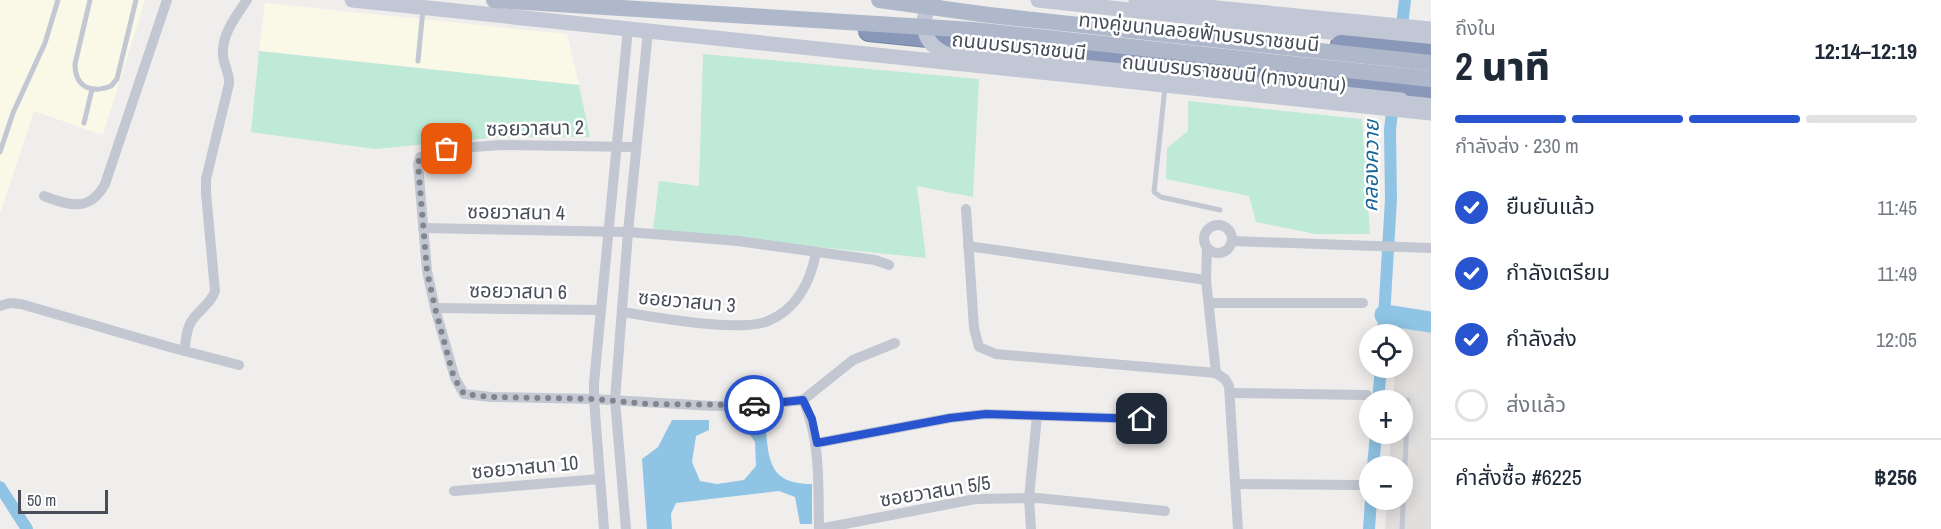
<!DOCTYPE html>
<html lang="th">
<head>
<meta charset="utf-8">
<style>
  :root { --surface:#fff; --page:#f6f6f7; --text:#1f2937; --muted:#747a83; --line:#e0e1e3; --accent:#2854cf }
  body { margin:0; font-family:"Archivo Narrow","Noto Sans Thai",sans-serif; background:var(--page); color:var(--text); height:100vh; display:flex; flex-direction:column; font-size:22px; white-space:nowrap }
  * { box-sizing:border-box; margin:0 }
  p { font-size:20px; color:var(--muted) }
  .icon { flex:none; width:33px; height:33px; fill:none; stroke:currentColor; stroke-width:2; stroke-linecap:round; stroke-linejoin:round }
  .map { position:relative; flex:1; overflow:hidden }
  .side { display:flex; flex-direction:column; background:var(--surface); width:510px }
  .side>* { flex:none }
  .tools { position:absolute; left:1359px; top:324px; display:grid; gap:12px }
  .tools a { display:grid; place-items:center; width:54px; height:54px; border-radius:50%; background:var(--surface); box-shadow:0 3px 15px #0003; font-size:30px }
  .scale { position:absolute; left:18px; bottom:15px; width:90px; box-sizing:border-box; padding-left:6px; border:3px solid #474d59; border-top:0; font-size:16px; line-height:21px; white-space:nowrap; color:#474d59; -webkit-text-stroke:4px #fff; paint-order:stroke }
  .pin { position:absolute; display:grid; place-items:center; width:51px; height:51px; color:#fff; margin:-26px; border-radius:12px; box-shadow:0 3px 9px #0006 }
  .courier { position:absolute; display:grid; place-items:center; width:60px; height:60px; margin:-30px; border:4px solid #2854cf; border-radius:50%; background:#fff; color:#222; box-shadow:0 2px 8px #0007 }
  .overview em { font-style:normal; font-weight:800 }
  .overview div { display:flex; flex-direction:column-reverse }
  .overview { display:flex; align-items:center; justify-content:space-between; height:102px; padding:0 24px }
  h1 { font-size:39px; font-weight:800; line-height:45px }
  .bar { display:grid; grid-template-columns:repeat(4,1fr); gap:9px 6px; align-content:center; height:72px; padding:0 24px }
  .bar i { height:8px; border-radius:4px; background:var(--line) }
  .bar .selected { background:var(--accent) }
  .bar p { grid-column:span 4 }
  .line { display:flex; align-items:center; gap:15px; padding:0 24px; border-top:2px solid var(--line) }
  .line div { flex:1 }
  ol { padding:0 24px; list-style:none }
  li { display:flex; align-items:center; gap:18px; height:66px }
  li p { margin-inline-start:auto }
  li .icon { padding:6px; border-radius:50%; background:var(--accent); color:#fff; stroke-width:4 }
  li:last-child { color:var(--muted) }
  li i { width:33px; height:33px; border:3px solid var(--line); border-radius:50% }
  main { display:flex; flex:1; min-height:0 }
  .map>svg:first-child { display:block }
  .commercial { fill:#faf8e7 }
  .education { fill:#e1dfde }
  .green { fill:#beead7 }
  .water { fill:#8fc4e4 }
  .lines { fill:none; stroke-linecap:round; stroke-linejoin:round }
  .canal { stroke:#8fc4e4; stroke-width:12 }
  .river { stroke:#8fc4e4; stroke-width:21 }
  .highway-casing { stroke:#7483a4; stroke-width:22 }
  .lane { stroke:#c2c7d1; stroke-width:5 }
  .street { stroke:#c2c7d1; stroke-width:10 }
  .secondary { stroke:#c1c7d5; stroke-width:15 }
  .highway { stroke:#8998b8; stroke-width:20 }
  .secondary-bridge { stroke:#c1c7d5; stroke-width:15 }
  .primary-bridge { stroke:#afb8ca; stroke-width:16 }
  .done { stroke:#82858d; stroke-width:6; stroke-dasharray:0 10.8 }
  .route { stroke:#2854cf; stroke-width:8 }
  .labels { text-anchor:middle; stroke-width:5; stroke-linejoin:round; paint-order:stroke }
  .street-label { font-size:20px; fill:#474d59; stroke:#fff }
  .water-label { font-size:21px; font-style:italic; fill:#18699b; stroke:#fff }
</style>
</head>
<body>
<main>
<div class="map">
<svg width="1431" height="529" viewBox="0 0 1431 529">
  <rect width="100%" height="100%" fill="#f0eeed"/>
  <!-- commercial -->
  <g class="commercial">
    <path d="M0,0H145L103,135L34,111L0,214Z"/>
    <path d="M265,3L567,34L579,85L259,51Z"/>
  </g>
  <!-- education -->
  <path class="education" d="M1397,325L1431,329V529H1385L1387,500H1402V466H1389L1391,434H1402V400H1393L1395,368H1402V334H1396Z"/>
  <!-- green -->
  <g class="green">
    <path d="M259,51L579,85L590,137H501L375,149L251,132Z"/>
    <path d="M703,54L979,79L973,197L917,186L926,258L653,230L659,181L699,186Z"/>
    <path d="M1188,101L1362,119L1370,234H1315L1256,222L1249,196L1166,179L1167,148L1188,131Z"/>
  </g>
  <!-- water -->
  <path class="water" d="M672,420H709V430L696,436L692,462L700,481L717,484L744,480L756,466L755,442L741,422H765C769,458 767,484 812,484V524H800L795,497L779,491L676,503L671,514L672,529H647L642,459L658,447Z"/>
  <g class="lines">
    <!-- canal -->
    <g class="canal">
      <path d="M1401,34L1405,0"/>
      <path d="M1383,334L1391,199L1390,130L1393,102"/>
      <path d="M1378,400L1381,368"/>
      <path d="M1373,466L1376,434"/>
      <path d="M0,487L27,529"/>
      <path d="M1369,529L1371,500"/>
    </g>
    <!-- river -->
    <path class="river" d="M1385,315L1431,322"/>
    <!-- highway casing -->
    <g class="highway-casing">
      <g id="highway">
        <path d="M869,31L1431,88"/>
        <path d="M1341,45L1431,54"/>
      </g>
    </g>
    <!-- lane -->
    <g class="lane">
      <path d="M90,0L75,64C75,87 91,94 111,86L117,79L136,0"/>
      <path d="M418,61L423,9"/>
      <path d="M1165,87L1154,192L1161,197L1220,210"/>
      <path d="M84,123L92,89"/>
      <path d="M0,152L13,113L45,43L58,0"/>
      <path d="M1402,529L1408,400"/>
    </g>
    <!-- street -->
    <g class="street">
      <path d="M636,147L500,145L447,149L420,157L418,164L427,271L435,308L455,378L464,394L491,397L594,399L713,406L758,405L803,400L853,360L895,343"/>
      <path d="M44,196C69,206 90,212 105,184L167,0"/>
      <path d="M966,209L974,328L979,347L996,354L1216,373"/>
      <circle cx="1218" cy="239" r="14"/>
      <path d="M423,228L628,232L738,241L875,260L889,265"/>
      <path d="M1233,241L1431,248"/>
      <path d="M968,246L1206,280"/>
      <path d="M1207,248L1206,280L1216,373L1225,379L1229,386L1238,529"/>
      <path d="M1209,303H1363"/>
      <path d="M0,306L10,303L21,304L173,348L239,365"/>
      <path d="M435,308L601,310"/>
      <path d="M622,312C656,317 738,333 768,321C797,309 811,281 816,252"/>
      <path d="M184,351C186,342 186,330 191,322C198,310 211,304 215,291L206,193V179L229,84C230,74 224,66 223,56C221,35 236,16 247,0"/>
      <path d="M1230,393L1367,395"/>
      <path d="M803,400C821,441 818,485 819,529"/>
      <path d="M817,443L950,418L986,414L1142,419L1158,425"/>
      <path d="M1236,484L1361,485"/>
      <path d="M454,491L600,479"/>
      <path d="M604,529L594,399V383L628,28"/>
      <path d="M626,529L615,400L628,232L648,31"/>
      <path d="M819,529L975,499L1038,498L1165,511"/>
      <path d="M1031,529L1029,498L1037,416"/>
    </g>
    <!-- secondary -->
    <g class="secondary">
      <path d="M352,0L1431,113"/>
      <path d="M1038,0L1431,43"/>
      <path d="M1136,0L1431,29"/>
      <path d="M1401,100L1431,103"/>
    </g>
    <!-- highway -->
    <use href="#highway" class="highway"/>
    <!-- secondary-bridge -->
    <path class="secondary-bridge" d="M935,0C915,21 924,46 949,55L1074,66L1401,100"/>
    <!-- primary-bridge -->
    <g class="primary-bridge">
      <path d="M494,0L974,30L1431,79"/>
      <path d="M879,0L989,15L1431,63"/>
    </g>
  </g>
  <g class="lines">
    <!-- done -->
    <path class="done" d="M447,149L420,157L418,164L427,271L435,308L454,378L464,394L491,397L594,399L647,404L754,405"/>
    <!-- route -->
    <path class="route" d="M754,405L803,400L812,419L817,443L950,418L986,414L1142,419"/>
  </g>
  <g class="labels">
    <!-- street labels -->
    <g class="street-label">
      <text transform="translate(1199 32) rotate(6)" y="7">ทางคู่ขนานลอยฟ้าบรมราชชนนี</text>
      <text transform="translate(1019 46) rotate(6)" y="7">ถนนบรมราชชนนี</text>
      <text transform="translate(1234 73) rotate(6)" y="7">ถนนบรมราชชนนี (ทางขนาน)</text>
      <text transform="translate(535 128) rotate(-1)" y="7">ซอยวาสนา 2</text>
      <text transform="translate(516 212) rotate(1)" y="7">ซอยวาสนา 4</text>
      <text transform="translate(518 291) rotate(1)" y="7">ซอยวาสนา 6</text>
      <text transform="translate(687 301) rotate(5)" y="7">ซอยวาสนา 3</text>
      <text transform="translate(525 467) rotate(-5)" y="7">ซอยวาสนา 10</text>
      <text transform="translate(935 491) rotate(-9)" y="7">ซอยวาสนา 5/5</text>
    </g>
    <!-- water labels -->
    <g class="water-label">
      <text transform="translate(1371 166) rotate(-89)" y="7">คลองควาย</text>
    </g>
  </g>
</svg>
<div class="tools">
<a><svg class="icon" aria-label="locate" viewBox="0 0 24 24"><circle cx="12" cy="12" r="6"/><path d="M12 2v4M12 18v4M2 12h4M18 12h4"/></svg></a>
<a>+</a>
<a>−</a>
</div>
<div class="scale">50 m</div>
<div class="pin" style="left:447px;top:149px;background:#ea580c"><svg class="icon" aria-label="bag" viewBox="0 0 24 24"><path d="M5 8h14l-1 12H6zM9 8a3 3 0 0 1 6 0"/></svg></div>
<div class="pin" style="left:1142px;top:419px;background:#1f2937"><svg class="icon" aria-label="home" viewBox="0 0 24 24"><path d="M3 11l9-7 9 7M6 9v11h12V9"/></svg></div>
<div class="courier" style="left:754px;top:405px"><svg class="icon" aria-label="car" viewBox="0 0 24 24"><path d="M5 17H2v-5l4-1 3-4h7l3 4 3 1v5h-3M9 17h6M6 11h13"/><circle cx="7" cy="17" r="2"/><circle cx="17" cy="17" r="2"/></svg></div>
</div>
<section class="side">
<div class="overview"><div><h1>2 นาที</h1><p>ถึงใน</p></div><em>12:14–12:19</em></div>
<div class="bar"><i class="selected"></i><i class="selected"></i><i class="selected"></i><i></i><p>กำลังส่ง · 230 m</p></div>
<ol>
<li><svg class="icon" aria-label="check" viewBox="0 0 24 24"><path d="M5 12l5 5 9-10"/></svg>ยืนยันแล้ว<p>11:45</p></li>
<li><svg class="icon" aria-label="check" viewBox="0 0 24 24"><path d="M5 12l5 5 9-10"/></svg>กำลังเตรียม<p>11:49</p></li>
<li><svg class="icon" aria-label="check" viewBox="0 0 24 24"><path d="M5 12l5 5 9-10"/></svg>กำลังส่ง<p>12:05</p></li>
<li><i></i>ส่งแล้ว</li>
</ol>
<div class="line" style="height:78px"><div>คำสั่งซื้อ #6225</div><b>฿256</b></div>
</section>
</main>
</body>
</html>
